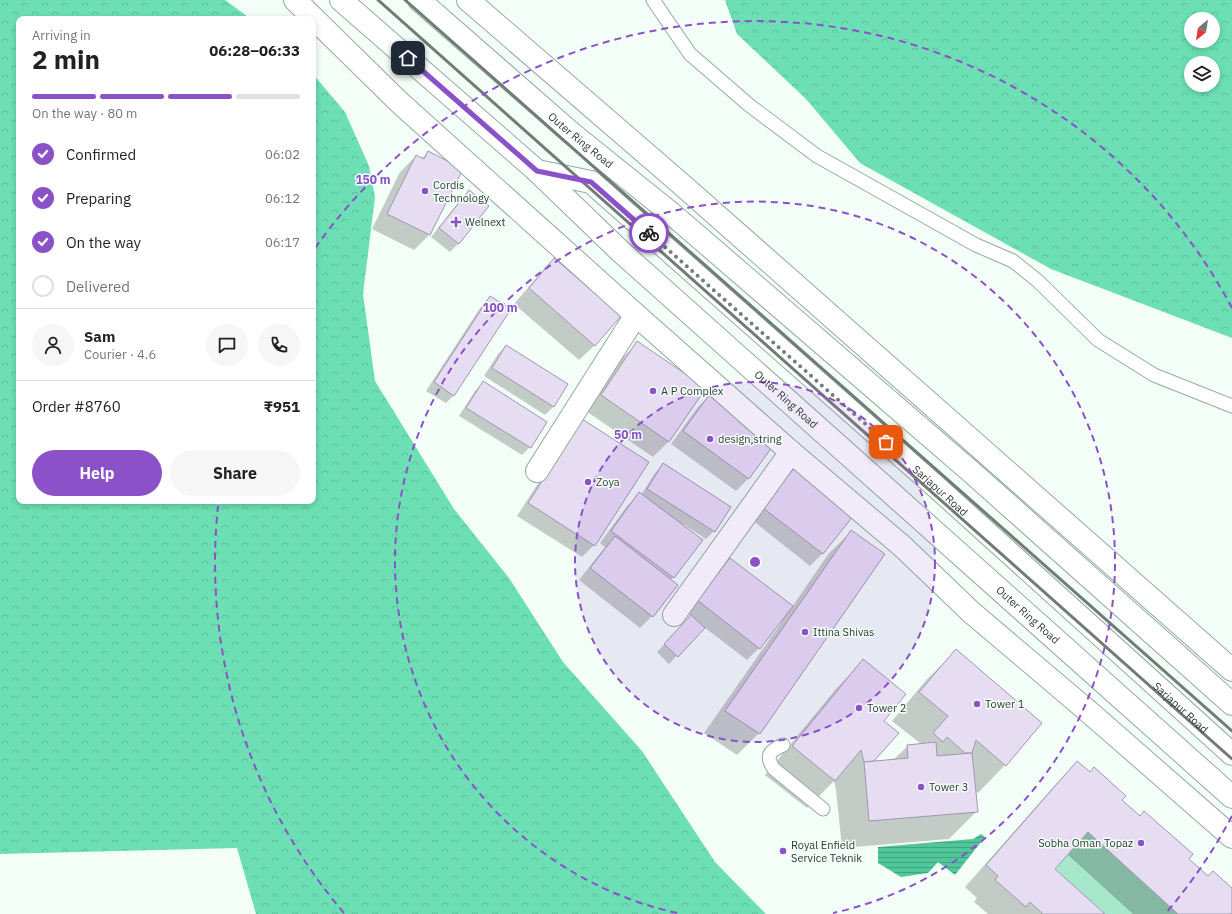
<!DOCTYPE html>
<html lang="en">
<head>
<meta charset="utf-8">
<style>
  :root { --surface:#fff; --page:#f6f6f6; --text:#202124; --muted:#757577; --line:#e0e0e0; --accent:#8b51c8 }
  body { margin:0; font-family:"IBM Plex Sans",sans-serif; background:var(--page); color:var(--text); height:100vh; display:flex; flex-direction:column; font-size:15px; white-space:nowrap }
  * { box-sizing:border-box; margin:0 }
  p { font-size:13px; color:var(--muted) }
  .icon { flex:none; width:22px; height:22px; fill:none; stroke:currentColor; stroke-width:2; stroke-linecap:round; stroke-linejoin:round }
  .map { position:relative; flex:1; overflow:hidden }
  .details { position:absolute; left:16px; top:16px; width:300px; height:488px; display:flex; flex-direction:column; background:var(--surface); border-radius:8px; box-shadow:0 2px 6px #0003 }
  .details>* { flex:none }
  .needle { width:26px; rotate:210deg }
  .controls { position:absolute; left:1184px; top:12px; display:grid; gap:8px }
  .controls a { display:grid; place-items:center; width:36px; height:36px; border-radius:50%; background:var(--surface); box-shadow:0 2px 6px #0003; font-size:20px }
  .pin { position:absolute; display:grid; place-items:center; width:34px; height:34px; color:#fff; margin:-17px; border-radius:8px; box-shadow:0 2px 6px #0006 }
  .courier { position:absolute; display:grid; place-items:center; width:40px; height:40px; margin:-20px; border:3px solid #8b51c8; border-radius:50%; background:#fff; color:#222; box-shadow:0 1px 5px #0007 }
  .summary em { font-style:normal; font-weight:700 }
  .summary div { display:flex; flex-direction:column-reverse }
  .summary { display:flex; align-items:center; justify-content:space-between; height:68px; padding:0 16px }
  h1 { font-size:26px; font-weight:700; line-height:30px }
  .bar { display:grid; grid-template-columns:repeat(4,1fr); gap:6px 4px; align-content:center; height:48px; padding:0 16px }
  .bar i { height:5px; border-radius:3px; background:var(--line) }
  .bar .current { background:var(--accent) }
  .bar p { grid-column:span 4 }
  .line { display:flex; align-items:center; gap:10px; padding:0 16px; border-top:1px solid var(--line) }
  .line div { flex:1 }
  .round { display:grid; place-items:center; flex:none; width:42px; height:42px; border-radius:21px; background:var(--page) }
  ol { padding:0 16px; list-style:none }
  li { display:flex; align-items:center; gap:12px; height:44px }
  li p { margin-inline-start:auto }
  li .icon { padding:4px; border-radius:50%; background:var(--accent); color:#fff; stroke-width:4 }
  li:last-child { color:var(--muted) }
  li i { width:22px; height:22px; border:2px solid var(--line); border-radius:50% }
  .primary-button { display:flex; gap:8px; margin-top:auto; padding:8px 16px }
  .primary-button a { flex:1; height:46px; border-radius:24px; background:var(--accent); color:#fff; font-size:16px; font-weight:700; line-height:46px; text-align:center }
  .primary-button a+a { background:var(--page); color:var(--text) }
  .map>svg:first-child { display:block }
  .forest { fill:url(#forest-crowns); fill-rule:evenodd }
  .garden { fill:#a7e7cb }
  .water { fill:url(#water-rules) }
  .shadow { fill:#0003 }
  .building { fill:#e6ddf3; stroke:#9f97ab }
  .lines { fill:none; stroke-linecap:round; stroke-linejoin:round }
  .lane-casing { stroke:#93aba0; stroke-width:15 }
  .street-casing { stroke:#93aba0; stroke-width:24 }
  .secondary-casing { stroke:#93aba0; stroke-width:24 }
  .primary-casing { stroke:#93aba0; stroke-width:24 }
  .highway-casing { stroke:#93aba0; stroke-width:24 }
  .lane { stroke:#fff; stroke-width:13 }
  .street { stroke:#fff; stroke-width:22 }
  .secondary { stroke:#fff; stroke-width:22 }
  .primary { stroke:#fff; stroke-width:22 }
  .highway { stroke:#fff; stroke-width:22 }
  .rail { stroke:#727c77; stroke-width:3 }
  .done { stroke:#747e79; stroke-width:4; stroke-dasharray:0 7.2 }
  .route { stroke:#8b51c8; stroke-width:5 }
  .ring { fill:none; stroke:#8b51c8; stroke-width:2; stroke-dasharray:7 5 }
  .poi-dot { fill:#8b51c8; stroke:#f4fef9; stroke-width:1.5 }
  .labels { text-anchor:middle; stroke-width:3; stroke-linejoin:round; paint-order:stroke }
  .street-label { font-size:11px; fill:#2f3934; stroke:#f4fef9 }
  .poi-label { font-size:11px; fill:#2f3934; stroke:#f4fef9; text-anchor:start }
  .centre { fill:#8b51c8; stroke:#f4fef9; stroke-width:2 }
  .ring-label { font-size:12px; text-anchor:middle; font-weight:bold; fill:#8b51c8; stroke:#f4fef9; stroke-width:3; stroke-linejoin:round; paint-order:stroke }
</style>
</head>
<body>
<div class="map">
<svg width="1232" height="914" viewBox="0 0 1232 914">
  <defs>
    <pattern id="forest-crowns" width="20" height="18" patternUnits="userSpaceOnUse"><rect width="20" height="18" fill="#6ce0b4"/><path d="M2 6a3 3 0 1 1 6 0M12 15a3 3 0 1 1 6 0" fill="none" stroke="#5ec19b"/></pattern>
    <pattern id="water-rules" width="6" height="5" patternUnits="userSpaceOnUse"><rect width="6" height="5" fill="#50c79b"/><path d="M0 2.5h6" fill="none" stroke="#43a37f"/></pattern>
  </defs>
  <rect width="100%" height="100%" fill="#f4fef9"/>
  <!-- forest -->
  <g class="forest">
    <path d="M0,0H225L251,19H19V501H313V74L345,112L369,166L375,197L363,294L375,381L454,509L509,578L563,662L642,751L715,862L766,914H256L237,848L0,854Z"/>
    <path d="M725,0H1232V338L1051,269L860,163L806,99L737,34ZM1191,19H1213V41H1191ZM1191,63H1213V85H1191Z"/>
  </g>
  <!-- garden -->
  <path class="garden" d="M1088,832L1178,914H1105L1055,869Z"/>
  <!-- water -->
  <path class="water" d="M981,834L985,837L955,875L938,862L928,873L901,877L878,863V847L973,839Z"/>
  <!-- shadow -->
  <g class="shadow">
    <path d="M428,152L462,169L429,235L414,250L372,229L400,172L416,156L421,159Z"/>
    <path d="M469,191L488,207L458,244L450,252L431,237L461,199Z"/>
    <path d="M554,260L595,345L579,360L514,304L539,275Z"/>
    <path d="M490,297L454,395L446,403L426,391L482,305Z"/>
    <path d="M638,343L669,441L653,457L586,411L622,358Z"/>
    <path d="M506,346L567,384L553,407L545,415L484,376L498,354Z"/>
    <path d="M483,383L530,447L522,455L459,416L475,391Z"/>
    <path d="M709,396L774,443L748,479L736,491L671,444L697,408Z"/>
    <path d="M571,432L594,545L582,557L517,516Z"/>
    <path d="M663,465L714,531L706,539L683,524L674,577L670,581L676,586L652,616L640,628L579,580L605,547L600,543L627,506L639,494L641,495L655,473Z"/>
    <path d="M794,470L852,515L822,554L810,566L752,520L782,482Z"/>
    <path d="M851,532L883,554L759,733L737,755L704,733L781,623L779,622L759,648L747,660L704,627L669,664L657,652L691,616L686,613L719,571L731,559L792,607L829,553Z"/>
    <path d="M956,651L1005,765L978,793L975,791L977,811L949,839L842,848L836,790L834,781L807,808L765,775L836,689L863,661L882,721L897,733L872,762L893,760L908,746L921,744L892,721L928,678Z"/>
    <path d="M1077,762L1208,877L1232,889V914H1133L1067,854L1053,869L1103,914H988L974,902L977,898L965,887L1056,784Z"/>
  </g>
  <!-- building -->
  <g class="building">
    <path d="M428,151L463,169L430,235L387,214L416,155L424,159Z"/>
    <path d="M469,190L489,206L459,244L439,228Z"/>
    <path d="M554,258L621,316L595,346L529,288Z"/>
    <path d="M490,296L511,309L454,396L434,382Z"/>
    <path d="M637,341L706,388L669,442L601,395Z"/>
    <path d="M506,345L568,384L554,407L492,368Z"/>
    <path d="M483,381L547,422L531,448L466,408Z"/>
    <path d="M709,395L775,443L749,479L683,431Z"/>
    <path d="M582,419L649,462L595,546L528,503Z"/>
    <path d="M663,463L731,507L715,532L647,489Z"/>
    <path d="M794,468L854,515L823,554L763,508Z"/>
    <path d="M639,492L703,540L674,578L611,531Z"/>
    <path d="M851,530L885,554L760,734L725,711Z"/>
    <path d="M615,536L678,585L653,617L590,568Z"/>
    <path d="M730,558L793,606L760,649L697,600Z"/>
    <path d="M691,615L705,628L678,657L664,644Z"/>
    <path d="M956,649L1042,723L1006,766L976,740L972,753H965L947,737L943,742L933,733L948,716L919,692Z"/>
    <path d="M863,659L906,694L884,721L899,733L874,761L864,762L861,750L835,781L792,746Z"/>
    <path d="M936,742L937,756L972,753L978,812L869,821L864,762L908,758L907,745Z"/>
    <path d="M1077,761L1090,772L1094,767L1126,796L1122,800L1140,816L1144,811L1193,854L1189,859L1208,876L1213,871L1232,888V914H1178L1088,832L1055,869L1105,914H1043L1030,902L1026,907L995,880L998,876L986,865Z"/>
  </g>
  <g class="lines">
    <!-- lane casing -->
    <g class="lane-casing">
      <g id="lane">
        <path d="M653,0L690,54L749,105L817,156L976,245L1013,261L1038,281L1098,340L1154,375L1232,406"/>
        <path d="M783,745C769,751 765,756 774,769L823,809"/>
      </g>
    </g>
    <!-- street casing -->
    <g class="street-casing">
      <g id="street">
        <path d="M537,471L636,315"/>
        <path d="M674,615L791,452"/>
      </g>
    </g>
    <!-- secondary casing -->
    <g class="secondary-casing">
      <g id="secondary">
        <path d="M295,0L399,102L636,315L791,452L902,546L971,612L1089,712L1232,837"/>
        <path d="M468,0L680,183L1232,670"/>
      </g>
    </g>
    <!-- primary casing -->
    <g class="primary-casing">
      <g id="primary">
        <path id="s1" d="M591,182L933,484L1232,754"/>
      </g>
    </g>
    <!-- highway casing -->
    <g class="highway-casing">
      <g id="highway">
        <path id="s2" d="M341,0L537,171L620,251L1232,797"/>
        <path id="s3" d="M419,0L570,132L672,214L969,470L1232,704"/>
        <path d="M537,171L591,182"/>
      </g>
    </g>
    <!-- lane -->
    <use href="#lane" class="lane"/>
    <!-- street -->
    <use href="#street" class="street"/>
    <!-- secondary -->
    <use href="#secondary" class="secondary"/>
    <!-- primary -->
    <use href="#primary" class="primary"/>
    <!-- highway -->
    <use href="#highway" class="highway"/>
    <!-- rail -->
    <g class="rail">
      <path d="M378,0L1232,759"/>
      <path d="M405,0L1232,731"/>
    </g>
  </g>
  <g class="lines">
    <!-- done -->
    <path class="done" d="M649,233L886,442"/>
    <!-- route -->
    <path class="route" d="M408,58L537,171L591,182L649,233"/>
  </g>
  <!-- distance rings -->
  <circle cx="755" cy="562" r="180" fill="#8b51c8" fill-opacity=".12"/>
  <g class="ring">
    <circle cx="755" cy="562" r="180"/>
    <path d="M677 913A360 360 0 1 1 833 913"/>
    <path d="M1232 816A540 540 0 0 1 1166 913M344 913A540 540 0 0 1 218 506M315 248A540 540 0 0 1 1232 308"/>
  </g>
  <!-- markers -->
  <g class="poi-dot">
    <circle cx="425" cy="191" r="4"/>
    <path d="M454 216h4v4h4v4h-4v4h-4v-4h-4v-4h4z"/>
    <circle cx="653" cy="391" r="4"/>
    <circle cx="710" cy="439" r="4"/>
    <circle cx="588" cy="482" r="4"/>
    <circle cx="805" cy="632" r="4"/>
    <circle cx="977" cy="704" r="4"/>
    <circle cx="859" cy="708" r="4"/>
    <circle cx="921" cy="787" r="4"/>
    <circle cx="1141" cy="843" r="4"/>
    <circle cx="783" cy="851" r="4"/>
  </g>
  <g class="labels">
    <!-- street labels -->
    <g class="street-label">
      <text dy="4" stroke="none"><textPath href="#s3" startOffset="214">Outer Ring Road</textPath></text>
      <text dy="4" stroke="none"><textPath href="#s2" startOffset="598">Outer Ring Road</textPath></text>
      <text dy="4" stroke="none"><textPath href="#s1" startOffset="466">Sarjapur Road</textPath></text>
      <text dy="4" stroke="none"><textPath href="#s2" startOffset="922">Outer Ring Road</textPath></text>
      <text dy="4" stroke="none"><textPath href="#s1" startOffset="790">Sarjapur Road</textPath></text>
    </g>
    <!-- poi labels -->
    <g class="poi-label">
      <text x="433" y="189">Cordis<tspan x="433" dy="13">Technology</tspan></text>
      <text x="465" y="226">Welnext</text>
      <text x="661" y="395">A P Complex</text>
      <text x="718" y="443">design,string</text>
      <text x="596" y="486">Zoya</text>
      <text x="813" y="636">Ittina Shivas</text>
      <text x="985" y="708">Tower 1</text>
      <text x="867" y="712">Tower 2</text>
      <text x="929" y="791">Tower 3</text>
      <text x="1133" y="847" text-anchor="end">Sobha Oman Topaz</text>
      <text x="791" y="849">Royal Enfield<tspan x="791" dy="13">Service Teknik</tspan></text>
    </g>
  </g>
  <circle cx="755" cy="562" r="6" class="centre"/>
  <g class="ring-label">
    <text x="373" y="184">150 m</text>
    <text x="500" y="312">100 m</text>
    <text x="628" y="439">50 m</text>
  </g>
</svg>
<div class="controls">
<a><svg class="needle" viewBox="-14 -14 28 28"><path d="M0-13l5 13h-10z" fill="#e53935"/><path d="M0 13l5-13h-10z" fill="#757577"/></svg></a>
<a><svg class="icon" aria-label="layers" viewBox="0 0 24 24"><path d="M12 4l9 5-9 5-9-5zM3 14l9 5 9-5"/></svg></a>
</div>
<div class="pin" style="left:886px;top:442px;background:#ea580c"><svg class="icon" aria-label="bag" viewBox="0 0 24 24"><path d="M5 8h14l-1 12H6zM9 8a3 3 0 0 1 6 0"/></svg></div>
<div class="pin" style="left:408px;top:58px;background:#1f2937"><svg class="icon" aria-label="home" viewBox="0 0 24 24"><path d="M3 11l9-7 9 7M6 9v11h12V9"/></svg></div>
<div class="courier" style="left:649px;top:233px"><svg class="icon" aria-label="bike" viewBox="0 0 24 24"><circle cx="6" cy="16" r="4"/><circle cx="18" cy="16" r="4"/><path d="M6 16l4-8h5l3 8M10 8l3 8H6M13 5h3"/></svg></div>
<section class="details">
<div class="summary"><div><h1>2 min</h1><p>Arriving in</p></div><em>06:28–06:33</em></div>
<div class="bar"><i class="current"></i><i class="current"></i><i class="current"></i><i></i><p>On the way · 80 m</p></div>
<ol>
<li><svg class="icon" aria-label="check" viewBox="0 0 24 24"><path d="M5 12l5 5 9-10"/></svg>Confirmed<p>06:02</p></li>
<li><svg class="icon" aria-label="check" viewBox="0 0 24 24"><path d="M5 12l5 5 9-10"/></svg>Preparing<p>06:12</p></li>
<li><svg class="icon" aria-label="check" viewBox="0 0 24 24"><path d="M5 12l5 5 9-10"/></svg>On the way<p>06:17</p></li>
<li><i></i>Delivered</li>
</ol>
<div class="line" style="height:72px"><a class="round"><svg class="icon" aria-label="person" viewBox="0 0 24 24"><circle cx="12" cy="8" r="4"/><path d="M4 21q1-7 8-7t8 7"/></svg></a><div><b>Sam</b><p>Courier · 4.6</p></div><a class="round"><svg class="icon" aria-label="chat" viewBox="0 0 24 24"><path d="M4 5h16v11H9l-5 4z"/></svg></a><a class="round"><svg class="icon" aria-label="phone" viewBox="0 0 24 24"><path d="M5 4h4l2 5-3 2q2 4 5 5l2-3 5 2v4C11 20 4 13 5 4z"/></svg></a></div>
<div class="line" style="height:52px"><div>Order #8760</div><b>₹951</b></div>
<div class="primary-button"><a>Help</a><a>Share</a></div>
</section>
</div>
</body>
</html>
